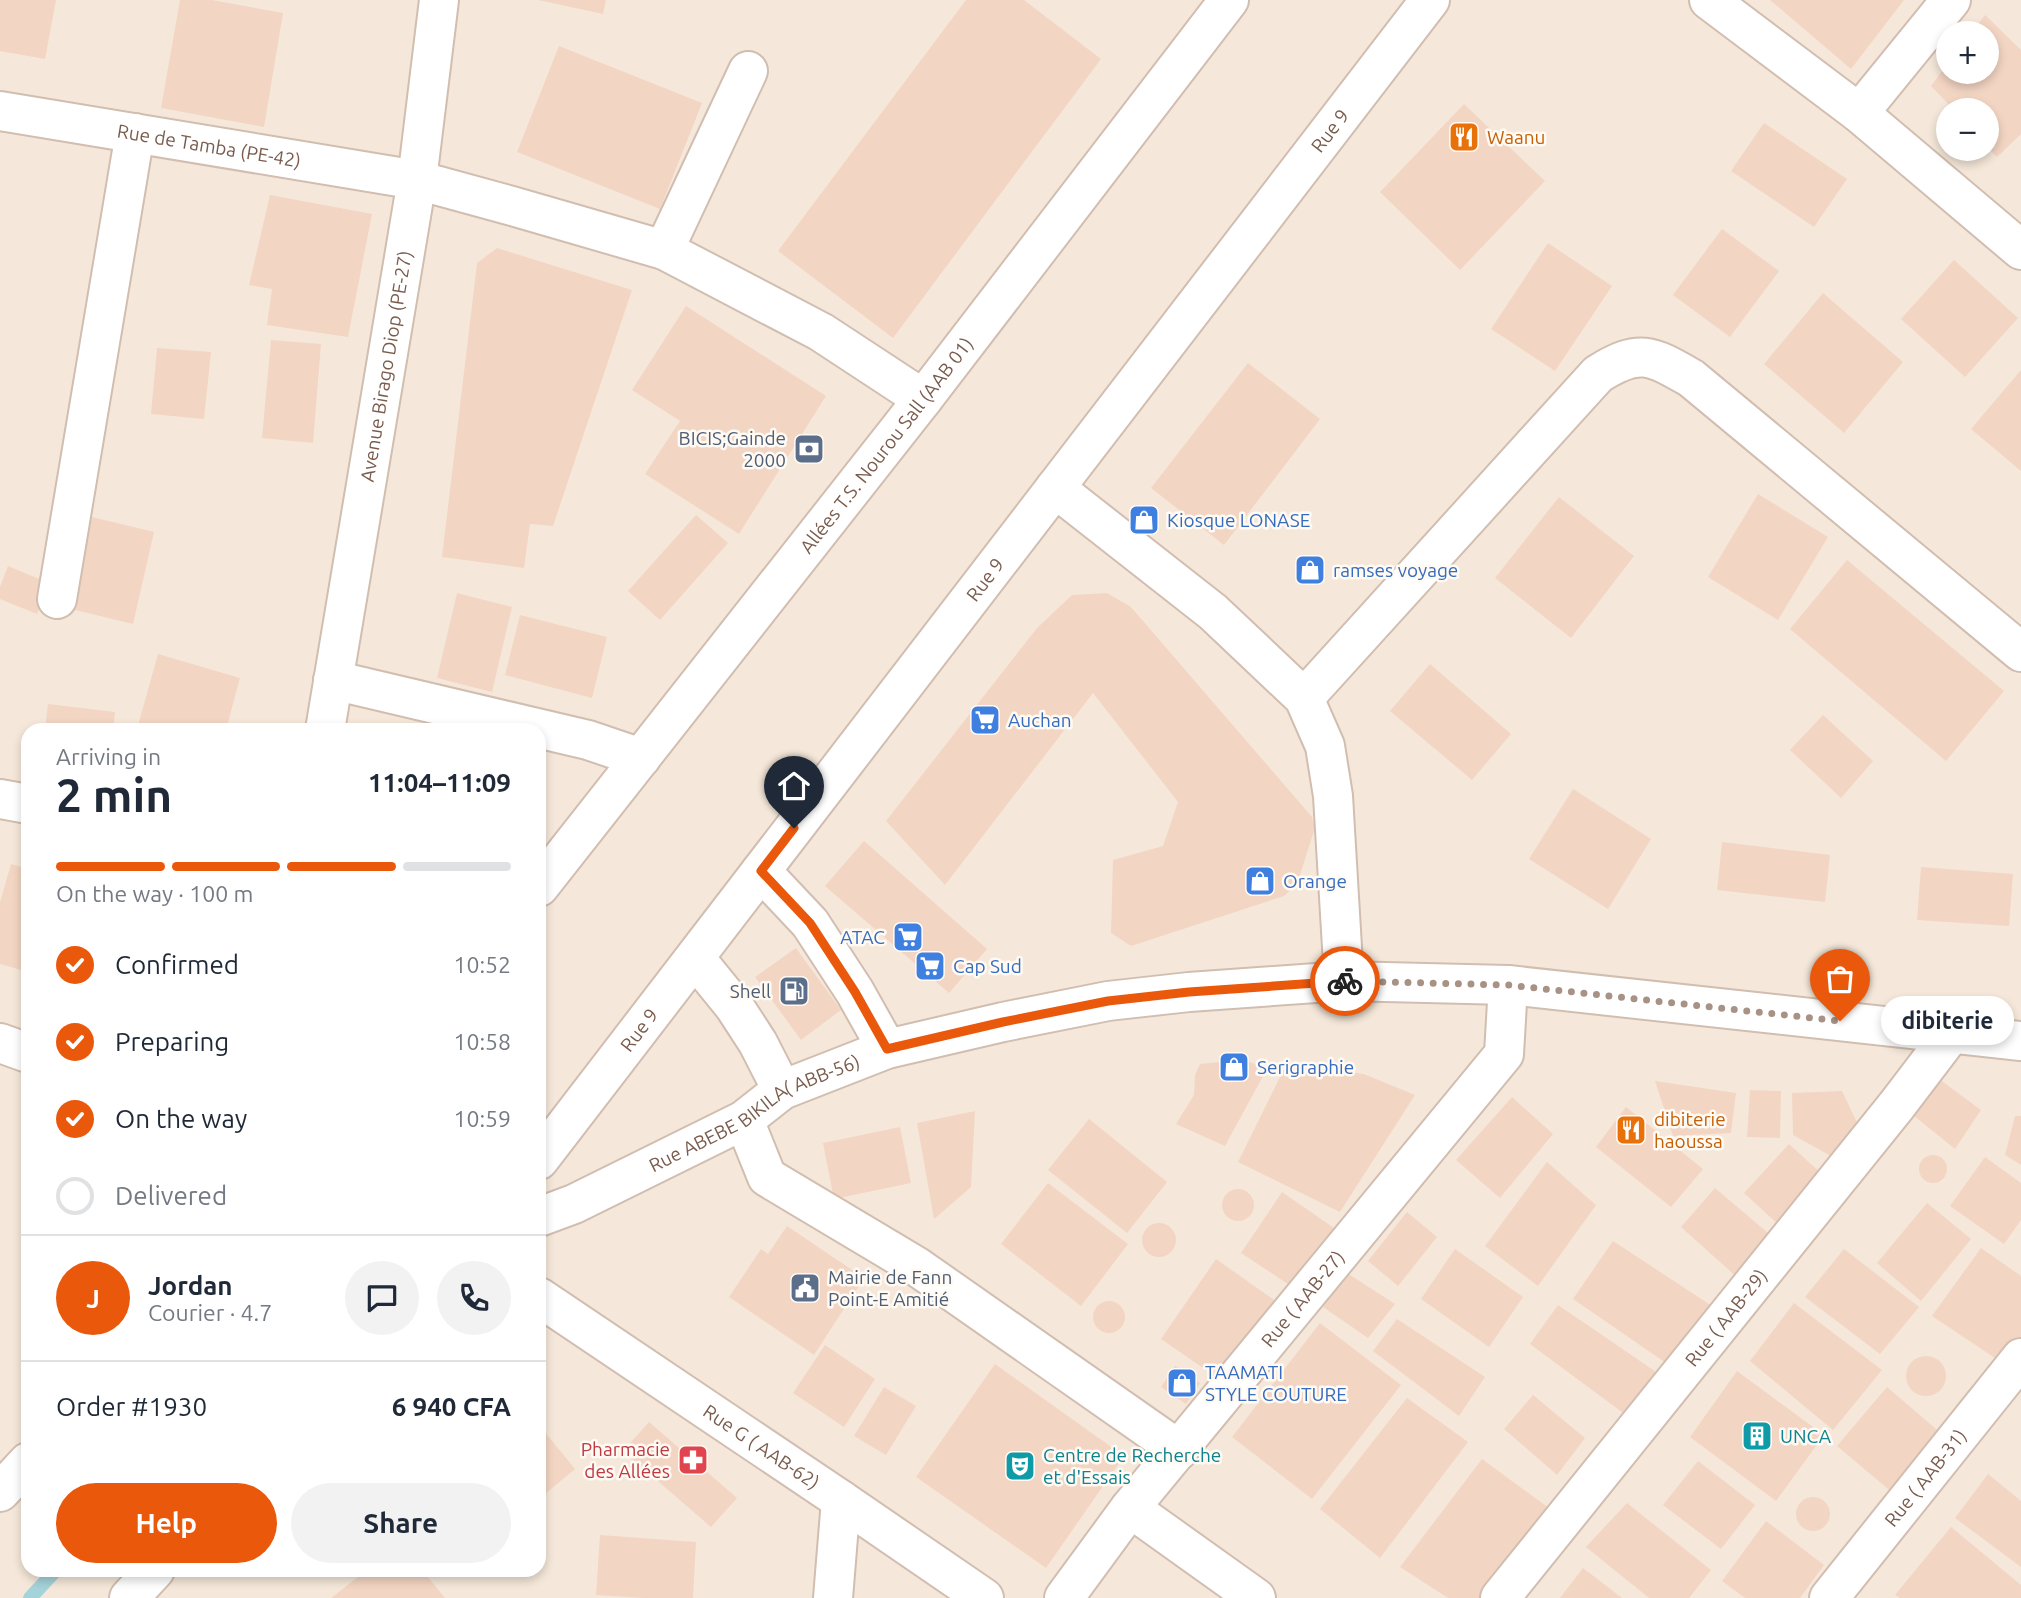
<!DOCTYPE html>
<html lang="en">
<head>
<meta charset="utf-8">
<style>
  :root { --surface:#fff; --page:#f2f2f3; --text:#1f2937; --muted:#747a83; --line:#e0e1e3; --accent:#ea580c }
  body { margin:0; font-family:Ubuntu,sans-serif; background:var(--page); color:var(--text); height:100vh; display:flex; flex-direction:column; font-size:26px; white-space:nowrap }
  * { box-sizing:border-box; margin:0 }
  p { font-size:23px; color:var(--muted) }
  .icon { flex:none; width:38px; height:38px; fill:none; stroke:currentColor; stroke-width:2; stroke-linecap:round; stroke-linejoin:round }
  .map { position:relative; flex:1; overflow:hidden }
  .sheet { position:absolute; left:21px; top:723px; width:525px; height:854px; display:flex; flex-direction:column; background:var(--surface); border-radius:21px; box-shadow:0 4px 10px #0003 }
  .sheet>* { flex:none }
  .fabs { position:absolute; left:1936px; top:21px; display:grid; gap:14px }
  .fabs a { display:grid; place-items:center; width:63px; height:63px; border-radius:50%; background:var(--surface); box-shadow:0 4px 10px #0003; font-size:35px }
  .pin { position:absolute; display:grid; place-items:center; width:60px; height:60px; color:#fff; margin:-72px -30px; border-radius:50% 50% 50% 0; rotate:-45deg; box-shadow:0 0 7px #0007 }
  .pin .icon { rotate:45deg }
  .courier { position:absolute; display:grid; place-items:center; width:70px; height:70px; margin:-35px; border:5px solid #ea580c; border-radius:50%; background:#fff; color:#222; box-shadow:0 2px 9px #0007 }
  .bubble { position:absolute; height:49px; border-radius:24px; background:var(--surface); box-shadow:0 4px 10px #0003; font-size:23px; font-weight:700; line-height:49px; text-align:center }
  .headline em { font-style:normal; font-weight:700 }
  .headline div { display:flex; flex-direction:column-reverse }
  .headline { display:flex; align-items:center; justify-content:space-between; height:119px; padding:0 35px }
  h1 { font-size:46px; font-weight:700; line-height:52px }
  .bar { display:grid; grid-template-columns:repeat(4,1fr); gap:10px 7px; align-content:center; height:84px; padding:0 35px }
  .bar i { height:9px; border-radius:5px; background:var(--line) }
  .bar .selected { background:var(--accent) }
  .bar p { grid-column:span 4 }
  .line { display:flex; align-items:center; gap:18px; padding:0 35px; border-top:2px solid var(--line) }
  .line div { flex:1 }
  .round { display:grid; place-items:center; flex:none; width:74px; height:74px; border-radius:37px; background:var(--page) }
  ol { padding:0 35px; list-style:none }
  li { display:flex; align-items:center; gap:21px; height:77px }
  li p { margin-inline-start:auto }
  li .icon { padding:7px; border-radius:50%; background:var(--accent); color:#fff; stroke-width:4 }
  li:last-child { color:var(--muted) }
  li i { width:38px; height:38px; border:4px solid var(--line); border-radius:50% }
  .action { display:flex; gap:14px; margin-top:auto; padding:14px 35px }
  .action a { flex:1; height:80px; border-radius:42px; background:var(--accent); color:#fff; font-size:28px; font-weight:700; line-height:80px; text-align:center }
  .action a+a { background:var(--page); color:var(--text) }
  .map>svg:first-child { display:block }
  .residential { fill:#f5e8da; fill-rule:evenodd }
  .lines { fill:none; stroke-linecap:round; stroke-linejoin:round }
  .stream { stroke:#a5d3da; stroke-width:14 }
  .building { fill:#f3d5c3 }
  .minor-casing { stroke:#d1beb0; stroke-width:42 }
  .minor { stroke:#fff; stroke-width:38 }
  .done { stroke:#a89285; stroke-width:7; stroke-dasharray:0 12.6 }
  .route { stroke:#ea580c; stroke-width:9 }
  .labels { text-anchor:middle; stroke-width:5; stroke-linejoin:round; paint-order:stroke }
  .street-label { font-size:19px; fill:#7a5c4d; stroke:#fffaf3 }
  .food-label { font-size:19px; fill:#c56008; stroke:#fffaf3; text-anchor:start }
  .service-label { font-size:19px; fill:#4e5e75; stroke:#fffaf3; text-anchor:end }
  .shop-label { font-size:19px; fill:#366cbe; stroke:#fffaf3; text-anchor:start }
  .culture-label { font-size:19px; fill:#0d838f; stroke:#fffaf3; text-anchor:start }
  .health-label { font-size:19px; fill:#be3a42; stroke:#fffaf3; text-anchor:end }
</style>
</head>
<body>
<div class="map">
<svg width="2021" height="1598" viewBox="0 0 2021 1598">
  <rect width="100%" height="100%" fill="#fdf6ec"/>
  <!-- residential -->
  <path class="residential" d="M0,0H2021V1598H0ZM1948,33H1986V72H1948ZM1948,110H1986V149H1948ZM28,730H539V1570H28Z"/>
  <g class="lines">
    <!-- stream -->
    <path class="stream" d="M30,1598L56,1570"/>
  </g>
  <!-- building -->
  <g class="building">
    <path d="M0,0H56L45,59L0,51Z"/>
    <path d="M180,0H212L283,13L264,127L161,108Z"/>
    <path d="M538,0H606L603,14Z"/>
    <path d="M966,0H1024L1101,59L893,338L778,251Z"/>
    <path d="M1770,0H1904L1851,69Z"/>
    <path d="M1985,15L2021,50V134L1997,157L1986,145V110H1954L1931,86L1948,63V72H1986V33H1971Z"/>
    <path d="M559,46L702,103L660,209L517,152Z"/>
    <path d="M1464,104L1545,181L1460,270L1380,192Z"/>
    <path d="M1764,123L1847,179L1814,227L1731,171Z"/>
    <path d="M270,195L372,214L348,337L267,325L272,289L249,285Z"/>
    <path d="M1722,229L1779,271L1730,337L1673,295Z"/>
    <path d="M1548,243L1612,286L1555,371L1491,329Z"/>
    <path d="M497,248L632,290L553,526L530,524L524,568L442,557L477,263Z"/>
    <path d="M1954,260L2018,318L1965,377L1901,319Z"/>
    <path d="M1823,293L1903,362L1844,433L1764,364Z"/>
    <path d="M686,306L826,396L739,534L645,474L680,421L632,390Z"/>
    <path d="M271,340L321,344L313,443L262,438Z"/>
    <path d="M157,348L211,352L204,419L151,414Z"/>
    <path d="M1248,363L1320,419L1224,545L1151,488Z"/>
    <path d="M2021,370V471L1971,429Z"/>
    <path d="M1758,494L1828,537L1778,620L1708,577Z"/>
    <path d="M1559,497L1634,556L1571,638L1495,578Z"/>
    <path d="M696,515L728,543L660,620L628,591Z"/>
    <path d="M92,517L154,532L133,624L71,609Z"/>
    <path d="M1847,560L2004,691L1946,761L1790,629Z"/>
    <path d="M8,566L49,583L37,614L0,599V587Z"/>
    <path d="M457,593L512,607L492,692L437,678Z"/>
    <path d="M1107,593L1131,607L1312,817L1315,828L1297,884L1284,896L1131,946L1111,933L1113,860L1163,846L1178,802L1093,693L945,885L886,821L1037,628L1072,595Z"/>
    <path d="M520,615L607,637L592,698L505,675Z"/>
    <path d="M158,654L240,678L226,730L137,729Z"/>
    <path d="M1430,664L1511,734L1472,780L1390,711Z"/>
    <path d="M48,704L115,712L113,730H45Z"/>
    <path d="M1823,715L1873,761L1841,798L1790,750Z"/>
    <path d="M1573,789L1651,839L1608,909L1529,859Z"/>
    <path d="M864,841L987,949L949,993L825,886Z"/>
    <path d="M1722,842L1830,855L1825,902L1717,890Z"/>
    <path d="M11,864L28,869V972L0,964V902Z"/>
    <path d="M1921,867L2013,874L2009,926L1917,920Z"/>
    <path d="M796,948L841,1010L801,1040L755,977Z"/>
    <path d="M1241,1060L1268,1067L1225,1146L1176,1124L1194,1095L1195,1075L1200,1064Z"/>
    <path d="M1286,1065L1364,1074L1415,1095L1340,1212L1238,1162Z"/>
    <path d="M1939,1079L1981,1110L1955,1149L1913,1115Z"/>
    <path d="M1655,1081L1736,1093L1731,1133L1673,1136Z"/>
    <path d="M1750,1090L1781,1091L1780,1138L1747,1137Z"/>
    <path d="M1842,1091L1861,1131L1840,1161L1793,1135L1792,1093Z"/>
    <path d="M1512,1097L1553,1134L1500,1198L1456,1160Z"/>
    <path d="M1626,1107L1703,1169L1671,1207L1596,1147Z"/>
    <path d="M975,1111L971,1187L934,1219L917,1123Z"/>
    <path d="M2015,1116H2021V1165L2005,1155Z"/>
    <path d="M1089,1119L1167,1182L1127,1233L1048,1170Z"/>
    <path d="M900,1127L911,1183L834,1199L823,1143Z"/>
    <path d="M1789,1144L1824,1176L1780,1226L1744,1193Z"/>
    <circle cx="1933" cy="1169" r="14"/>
    <path d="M1985,1157L2021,1183V1220L2004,1244L1950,1206Z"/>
    <path d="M1547,1162L1596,1205L1538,1286L1485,1246Z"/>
    <path d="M1048,1183L1128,1244L1081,1306L1001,1244Z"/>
    <path d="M1715,1188L1775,1239L1739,1279L1681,1227Z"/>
    <circle cx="1238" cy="1205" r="16"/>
    <path d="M1282,1192L1337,1230L1297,1290L1241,1253Z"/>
    <path d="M1927,1203L1971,1239L1921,1301L1877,1263Z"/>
    <path d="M1407,1212L1437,1237L1398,1286L1368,1261Z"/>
    <circle cx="1159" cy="1240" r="17"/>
    <path d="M787,1226L864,1278L814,1355L729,1297L761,1249L768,1254Z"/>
    <path d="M1613,1241L1712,1306L1669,1365L1573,1299Z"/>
    <path d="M1981,1248L2021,1276V1340L2004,1364L1932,1316Z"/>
    <path d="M1455,1249L1523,1297L1489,1347L1421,1299Z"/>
    <path d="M1844,1249L1919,1307L1880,1354L1805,1297Z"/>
    <path d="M1216,1259L1277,1302L1222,1381L1161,1339Z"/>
    <path d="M1347,1273L1395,1304L1368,1338L1323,1307Z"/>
    <circle cx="1109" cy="1317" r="16"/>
    <path d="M1794,1303L1882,1370L1833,1430L1750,1361Z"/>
    <path d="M1558,1305L1662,1376L1630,1418L1530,1344Z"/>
    <path d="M1397,1319L1485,1377L1459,1416L1373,1351Z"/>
    <path d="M1320,1323L1401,1385L1312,1499L1232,1437Z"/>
    <path d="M539,1329L546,1335L539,1343Z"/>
    <path d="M825,1345L875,1379L844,1427L793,1393Z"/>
    <circle cx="1926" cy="1376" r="20"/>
    <path d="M995,1364L1124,1456L1046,1568L916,1477Z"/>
    <path d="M1175,1366L1200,1383L1186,1404L1161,1387Z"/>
    <path d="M1737,1371L1824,1435L1776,1501L1690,1437Z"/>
    <path d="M884,1387L916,1406L886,1455L854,1436Z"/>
    <path d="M1887,1387L1943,1435L1894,1494L1837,1446Z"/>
    <path d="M1533,1395L1585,1438L1557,1475L1504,1429Z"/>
    <path d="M1407,1398L1468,1442L1380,1558L1320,1509Z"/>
    <path d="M649,1422L737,1498L711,1527L623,1451Z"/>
    <path d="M539,1425L575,1469L539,1499Z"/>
    <path d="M1482,1459L1549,1508L1484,1598H1448L1400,1567Z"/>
    <path d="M1698,1461L1755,1505L1721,1549L1663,1505Z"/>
    <path d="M1988,1474L2021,1501V1567L1955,1518Z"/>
    <circle cx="1813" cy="1514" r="17"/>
    <path d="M1627,1503L1711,1570L1689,1598H1649L1586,1547Z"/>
    <path d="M1766,1521L1824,1565L1800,1598H1745L1722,1581Z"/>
    <path d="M1951,1527L2021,1585V1598H1900L1895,1595Z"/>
    <path d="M600,1535L696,1542L693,1598H643L596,1595Z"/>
    <path d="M1583,1568L1622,1598H1560Z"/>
    <path d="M367,1570H422L445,1598H331Z"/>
    <path d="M514,1570H538V1573L514,1572Z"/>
  </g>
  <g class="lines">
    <!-- minor casing -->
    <g class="minor-casing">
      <g id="minor">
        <path d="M1709,0L1859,113L2021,250"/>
        <path id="s1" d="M0,111L417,180L512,206L664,250L821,332L923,399"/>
        <path d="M1859,113L1951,0"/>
        <path d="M664,250L748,71"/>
        <path d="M1055,488L1213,612L1304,698L1325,746L1333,796L1344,981"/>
        <path d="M57,599L135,133"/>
        <path d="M333,680L588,740L641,758"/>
        <path d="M1304,698L1598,374C1639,348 1651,355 1691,378L2021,652"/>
        <path id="s2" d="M325,730L417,180L439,0"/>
        <path d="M0,799L28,804"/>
        <path d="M761,871L810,923L855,992L887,1049"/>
        <path id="s3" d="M539,887L923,399L1229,0"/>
        <path d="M695,958L734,1006L758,1043L782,1090"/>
        <path d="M0,1043L28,1053"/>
        <path d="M744,1120L767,1177L916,1266L1179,1450"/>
        <path id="s4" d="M539,1160L1430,0"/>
        <path id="s5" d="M539,1217L574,1204L744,1120L782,1090L887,1049L1003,1022L1108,1001L1189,992L1344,981L1508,985L2021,1041"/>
        <path id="s6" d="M539,1297L841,1500L984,1598"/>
        <path d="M0,1492L28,1462"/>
        <path d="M1130,1508L1256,1598"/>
        <path d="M129,1598L155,1570"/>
        <path d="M833,1598L841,1500"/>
        <path id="s7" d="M1064,1598L1130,1508L1504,1054L1508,985"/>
        <path id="s8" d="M1500,1598L1897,1105L1951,1034"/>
        <path id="s9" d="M1829,1598L2021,1358"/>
      </g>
    </g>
    <!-- minor -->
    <use href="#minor" class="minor"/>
  </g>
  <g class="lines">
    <!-- done -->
    <path class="done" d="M1345,981L1508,985L1840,1021"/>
    <!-- route -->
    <path class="route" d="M794,828L761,871L810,923L855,992L887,1049L1003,1022L1108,1001L1189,992L1345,981"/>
  </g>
  <!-- icons -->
  <defs>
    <g id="restaurant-square" transform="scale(1.575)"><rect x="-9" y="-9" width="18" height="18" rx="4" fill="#e8710a" stroke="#fffaf3"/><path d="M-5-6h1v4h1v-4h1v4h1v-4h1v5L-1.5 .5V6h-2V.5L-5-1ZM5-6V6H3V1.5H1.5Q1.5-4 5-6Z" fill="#fff"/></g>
    <g id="bank-square" transform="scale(1.575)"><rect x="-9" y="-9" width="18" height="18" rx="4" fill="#5c6f8a" stroke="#fffaf3"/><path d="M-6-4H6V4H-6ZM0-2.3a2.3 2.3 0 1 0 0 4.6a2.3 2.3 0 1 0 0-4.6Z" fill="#fff"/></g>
    <g id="shop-square" transform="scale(1.575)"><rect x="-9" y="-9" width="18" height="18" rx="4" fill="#3f7fe0" stroke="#fffaf3"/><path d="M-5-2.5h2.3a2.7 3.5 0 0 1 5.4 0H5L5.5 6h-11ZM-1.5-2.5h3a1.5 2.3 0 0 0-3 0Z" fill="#fff"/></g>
    <g id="supermarket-square" transform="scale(1.575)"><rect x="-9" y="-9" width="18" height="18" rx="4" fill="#3f7fe0" stroke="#fffaf3"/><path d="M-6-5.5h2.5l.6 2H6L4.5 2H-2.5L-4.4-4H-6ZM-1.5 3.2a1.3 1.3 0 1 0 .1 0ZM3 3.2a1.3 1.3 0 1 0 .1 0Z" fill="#fff"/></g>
    <g id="fuel-square" transform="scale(1.575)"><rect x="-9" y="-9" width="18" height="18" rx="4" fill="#5c6f8a" stroke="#fffaf3"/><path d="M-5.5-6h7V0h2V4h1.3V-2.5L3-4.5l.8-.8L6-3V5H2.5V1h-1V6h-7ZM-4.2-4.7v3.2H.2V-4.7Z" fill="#fff"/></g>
    <g id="civic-square" transform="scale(1.575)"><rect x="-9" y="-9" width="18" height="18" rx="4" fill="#5c6f8a" stroke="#fffaf3"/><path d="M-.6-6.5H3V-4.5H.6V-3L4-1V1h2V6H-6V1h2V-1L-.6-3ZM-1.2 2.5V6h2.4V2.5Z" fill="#fff"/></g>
    <g id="building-square" transform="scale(1.575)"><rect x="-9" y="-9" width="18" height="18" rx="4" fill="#0f9aa8" stroke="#fffaf3"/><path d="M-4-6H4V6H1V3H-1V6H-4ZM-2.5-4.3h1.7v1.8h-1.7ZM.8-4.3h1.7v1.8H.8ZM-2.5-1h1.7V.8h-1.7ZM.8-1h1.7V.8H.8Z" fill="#fff"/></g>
    <g id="pharmacy-square" transform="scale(1.575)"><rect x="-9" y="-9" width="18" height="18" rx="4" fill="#e0444e" stroke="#fffaf3"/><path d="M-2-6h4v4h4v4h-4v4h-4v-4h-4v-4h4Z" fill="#fff"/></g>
    <g id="theatre-square" transform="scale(1.575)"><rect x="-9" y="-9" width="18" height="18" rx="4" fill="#0f9aa8" stroke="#fffaf3"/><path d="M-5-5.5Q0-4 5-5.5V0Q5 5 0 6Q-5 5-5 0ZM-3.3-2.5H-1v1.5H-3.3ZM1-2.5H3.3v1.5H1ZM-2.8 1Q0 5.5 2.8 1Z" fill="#fff"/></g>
  </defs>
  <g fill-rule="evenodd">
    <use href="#restaurant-square" x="1464" y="137"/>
    <use href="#bank-square" x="809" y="449"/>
    <use href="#shop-square" x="1144" y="520"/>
    <use href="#shop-square" x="1310" y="570"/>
    <use href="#supermarket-square" x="985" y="720"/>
    <use href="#shop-square" x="1260" y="881"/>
    <use href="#supermarket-square" x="908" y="937"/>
    <use href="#supermarket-square" x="930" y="966"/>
    <use href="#fuel-square" x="794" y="991"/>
    <use href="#shop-square" x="1234" y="1067"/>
    <use href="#restaurant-square" x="1631" y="1130"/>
    <use href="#civic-square" x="805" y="1288"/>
    <use href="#shop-square" x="1182" y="1383"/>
    <use href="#building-square" x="1757" y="1436"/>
    <use href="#pharmacy-square" x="693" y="1460"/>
    <use href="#theatre-square" x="1020" y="1466"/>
  </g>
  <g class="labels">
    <!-- street labels -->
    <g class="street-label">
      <text dy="7" stroke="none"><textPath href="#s4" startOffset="1298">Rue 9</textPath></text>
      <text dy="7" stroke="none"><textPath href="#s1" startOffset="212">Rue de Tamba (PE-42)</textPath></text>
      <text dy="7" stroke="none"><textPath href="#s2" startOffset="369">Avenue Birago Diop (PE-27)</textPath></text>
      <text dy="7" stroke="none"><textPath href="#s3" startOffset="562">Allées T.S. Nourou Sall (AAB 01)</textPath></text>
      <text dy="7" stroke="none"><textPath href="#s4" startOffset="732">Rue 9</textPath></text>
      <text dy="7" stroke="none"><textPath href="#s4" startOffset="164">Rue 9</textPath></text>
      <text dy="7" stroke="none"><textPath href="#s5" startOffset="240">Rue ABEBE BIKILA( ABB-56)</textPath></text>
      <text dy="7" stroke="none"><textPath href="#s7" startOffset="383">Rue ( AAB-27)</textPath></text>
      <text dy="7" stroke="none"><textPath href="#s8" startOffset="360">Rue ( AAB-29)</textPath></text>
      <text dy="7" stroke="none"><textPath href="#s6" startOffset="268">Rue G ( AAB-62)</textPath></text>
      <text dy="7" stroke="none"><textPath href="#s9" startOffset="154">Rue ( AAB-31)</textPath></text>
    </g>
    <!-- food labels -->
    <g class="food-label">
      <text x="1487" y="144">Waanu</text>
      <text x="1654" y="1126">dibiterie<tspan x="1654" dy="22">haoussa</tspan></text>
    </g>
    <!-- service labels -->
    <g class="service-label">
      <text x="786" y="445">BICIS;Gainde<tspan x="786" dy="22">2000</tspan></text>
      <text x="771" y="998">Shell</text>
      <text x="828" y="1284" text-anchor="start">Mairie de Fann<tspan x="828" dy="22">Point-E Amitié</tspan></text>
    </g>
    <!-- shop labels -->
    <g class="shop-label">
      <text x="1167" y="527">Kiosque LONASE</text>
      <text x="1333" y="577">ramses voyage</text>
      <text x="1008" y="727">Auchan</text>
      <text x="1283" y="888">Orange</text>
      <text x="885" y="944" text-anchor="end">ATAC</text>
      <text x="953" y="973">Cap Sud</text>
      <text x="1257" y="1074">Serigraphie</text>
      <text x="1205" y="1379">TAAMATI<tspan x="1205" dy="22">STYLE COUTURE</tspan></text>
    </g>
    <!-- culture labels -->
    <g class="culture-label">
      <text x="1780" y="1443">UNCA</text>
      <text x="1043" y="1462">Centre de Recherche<tspan x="1043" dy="22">et d'Essais</tspan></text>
    </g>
    <!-- health labels -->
    <g class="health-label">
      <text x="670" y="1456">Pharmacie<tspan x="670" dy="22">des Allées</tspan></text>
    </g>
  </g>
</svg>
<div class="fabs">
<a>+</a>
<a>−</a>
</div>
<div class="pin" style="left:1840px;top:1021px;background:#ea580c"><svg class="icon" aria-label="bag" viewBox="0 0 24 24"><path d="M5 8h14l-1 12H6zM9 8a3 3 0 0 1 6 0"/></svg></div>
<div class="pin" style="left:794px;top:828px;background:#1f2937"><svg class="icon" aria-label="home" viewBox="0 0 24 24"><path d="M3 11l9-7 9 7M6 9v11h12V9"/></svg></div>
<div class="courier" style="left:1345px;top:981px"><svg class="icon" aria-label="bike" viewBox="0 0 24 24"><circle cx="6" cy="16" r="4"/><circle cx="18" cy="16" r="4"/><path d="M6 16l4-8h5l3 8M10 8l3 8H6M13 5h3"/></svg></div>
<div class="bubble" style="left:1881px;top:996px;width:133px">dibiterie</div>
<section class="sheet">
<div class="headline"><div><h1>2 min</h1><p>Arriving in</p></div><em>11:04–11:09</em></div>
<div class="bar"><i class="selected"></i><i class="selected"></i><i class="selected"></i><i></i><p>On the way · 100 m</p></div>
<ol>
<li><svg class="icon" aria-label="check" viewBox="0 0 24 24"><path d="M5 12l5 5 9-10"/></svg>Confirmed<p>10:52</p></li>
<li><svg class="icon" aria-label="check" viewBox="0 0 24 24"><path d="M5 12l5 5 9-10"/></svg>Preparing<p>10:58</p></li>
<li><svg class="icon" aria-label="check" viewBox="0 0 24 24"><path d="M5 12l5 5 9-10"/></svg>On the way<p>10:59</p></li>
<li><i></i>Delivered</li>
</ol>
<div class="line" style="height:126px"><b class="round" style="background:var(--accent);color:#fff">J</b><div><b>Jordan</b><p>Courier · 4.7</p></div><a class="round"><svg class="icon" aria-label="chat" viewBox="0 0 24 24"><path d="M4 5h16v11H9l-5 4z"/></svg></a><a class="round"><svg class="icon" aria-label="phone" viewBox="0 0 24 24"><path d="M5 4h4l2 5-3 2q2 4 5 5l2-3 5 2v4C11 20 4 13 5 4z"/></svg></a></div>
<div class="line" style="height:91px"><div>Order #1930</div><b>6 940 CFA</b></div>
<div class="action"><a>Help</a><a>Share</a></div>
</section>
</div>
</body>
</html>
